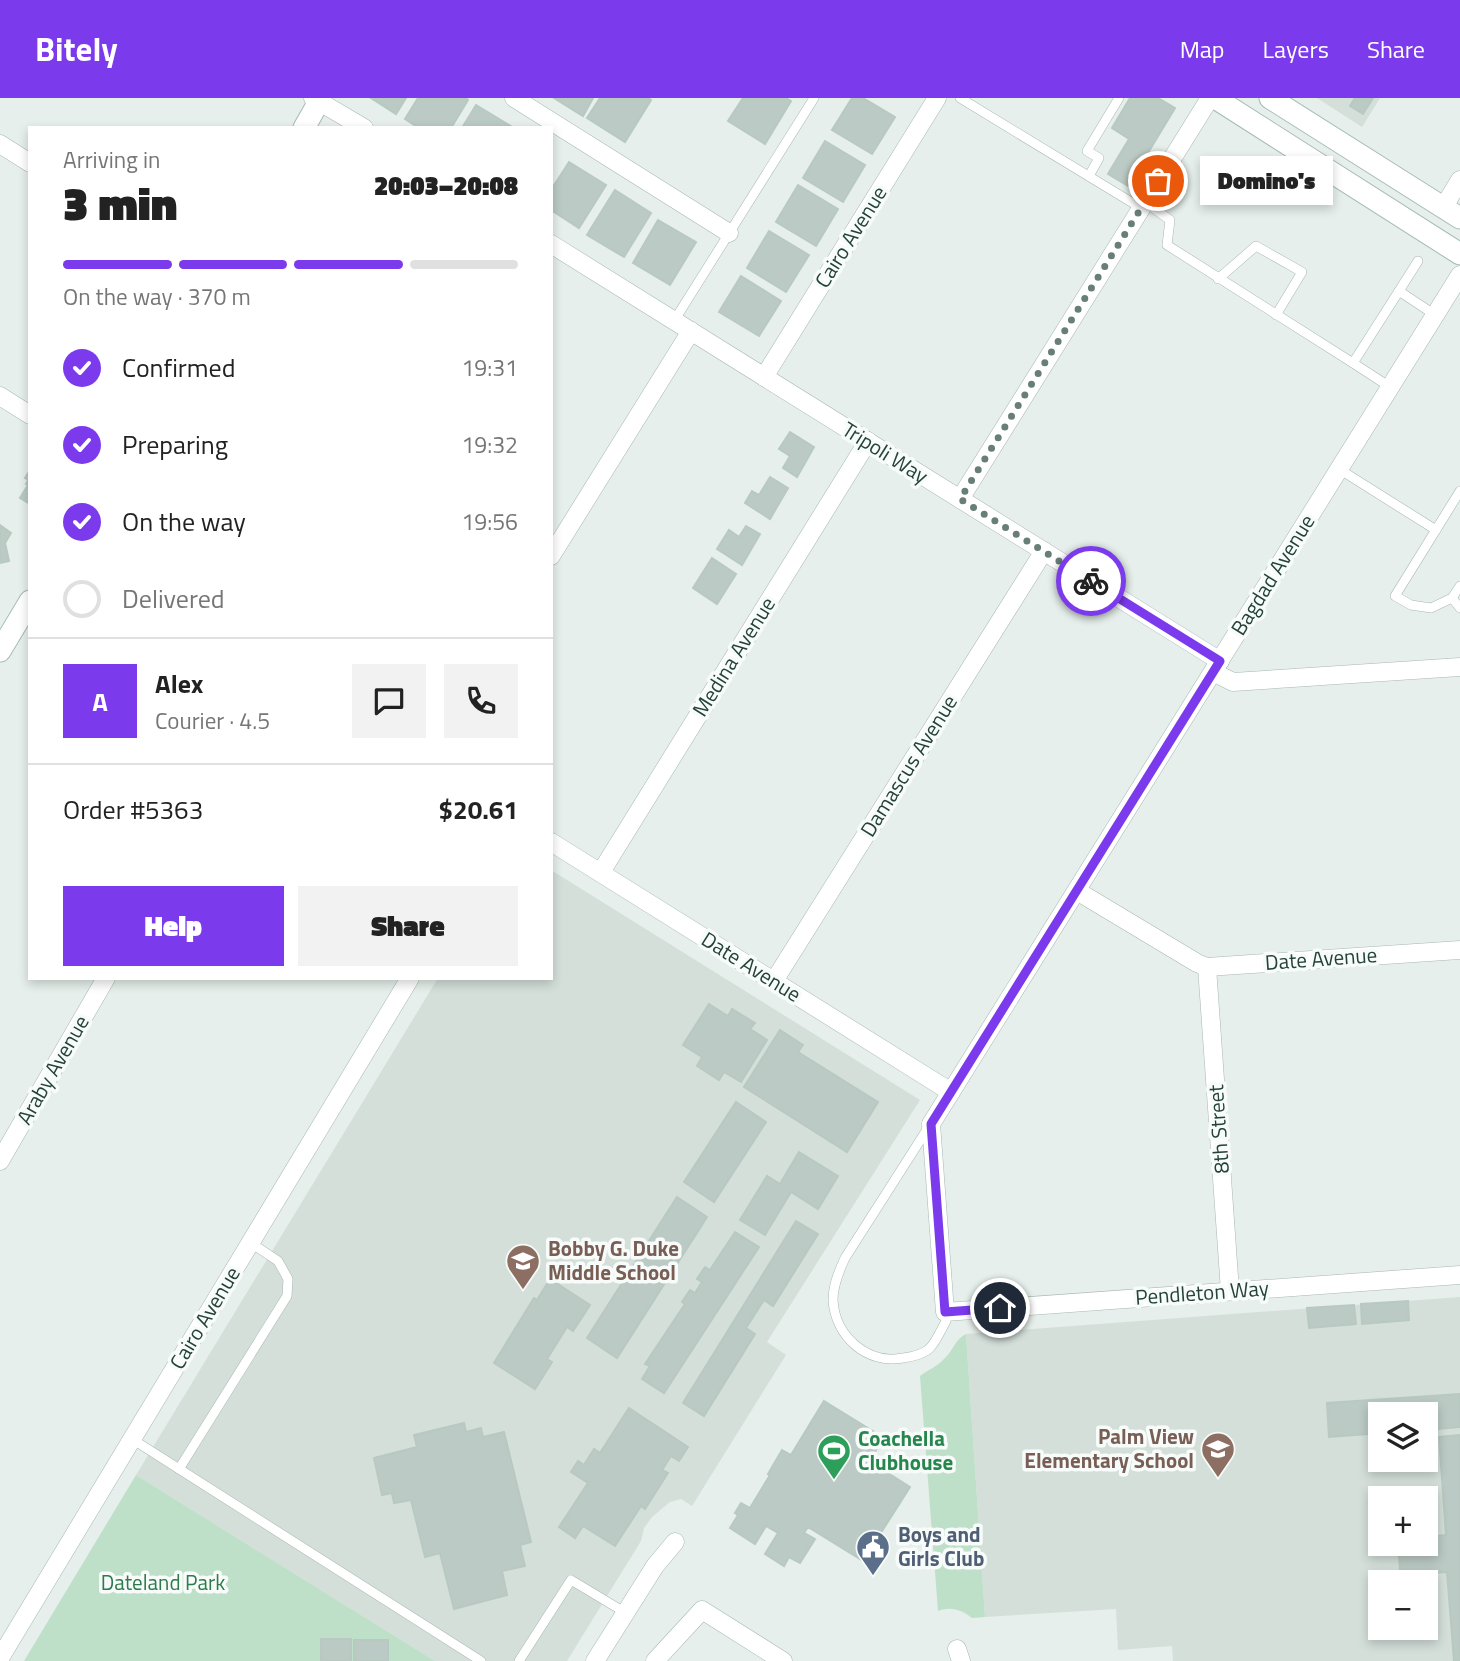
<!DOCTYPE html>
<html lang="en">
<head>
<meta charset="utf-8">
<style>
  :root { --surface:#fff; --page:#f2f2f2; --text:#222; --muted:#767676; --line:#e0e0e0; --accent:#7c3aed }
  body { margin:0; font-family:"Titillium Web",sans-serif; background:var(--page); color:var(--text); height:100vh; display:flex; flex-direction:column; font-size:26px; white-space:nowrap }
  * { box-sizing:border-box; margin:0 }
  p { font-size:23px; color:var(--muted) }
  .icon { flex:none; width:38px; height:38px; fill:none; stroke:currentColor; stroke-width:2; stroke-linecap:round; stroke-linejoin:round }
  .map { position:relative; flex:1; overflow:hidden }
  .side { position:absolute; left:28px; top:28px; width:525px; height:854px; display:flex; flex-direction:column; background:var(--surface); border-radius:0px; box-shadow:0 4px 10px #0003 }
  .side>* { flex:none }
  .buttons { position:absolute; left:1368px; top:1304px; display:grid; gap:14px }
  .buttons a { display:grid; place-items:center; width:70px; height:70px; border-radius:0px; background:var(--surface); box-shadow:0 4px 10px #0003; font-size:35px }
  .pin { position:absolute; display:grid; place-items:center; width:60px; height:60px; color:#fff; margin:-30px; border:4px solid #fff; border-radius:50%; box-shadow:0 2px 7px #0007 }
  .courier { position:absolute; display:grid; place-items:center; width:70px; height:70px; margin:-35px; border:5px solid #7c3aed; border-radius:50%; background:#fff; color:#222; box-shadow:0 2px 9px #0007 }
  .bubble { position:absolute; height:49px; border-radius:0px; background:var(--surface); box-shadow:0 4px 10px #0003; font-size:23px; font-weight:800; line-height:49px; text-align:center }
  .headline em { font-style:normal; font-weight:800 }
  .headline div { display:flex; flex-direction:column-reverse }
  .headline { display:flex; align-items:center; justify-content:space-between; height:119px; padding:0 35px }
  h1 { font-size:46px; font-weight:800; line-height:52px }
  .bar { display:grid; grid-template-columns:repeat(4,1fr); gap:10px 7px; align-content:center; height:84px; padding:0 35px }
  .bar i { height:9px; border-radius:5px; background:var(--line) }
  .bar .on { background:var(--accent) }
  .bar p { grid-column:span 4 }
  .line { display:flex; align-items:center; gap:18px; padding:0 35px; border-top:2px solid var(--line) }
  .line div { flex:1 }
  .round { display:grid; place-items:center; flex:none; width:74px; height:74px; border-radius:0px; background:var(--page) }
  ol { padding:0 35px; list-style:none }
  li { display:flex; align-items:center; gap:21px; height:77px }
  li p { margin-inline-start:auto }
  li .icon { padding:7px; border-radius:50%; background:var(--accent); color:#fff; stroke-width:4 }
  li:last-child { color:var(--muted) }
  li i { width:38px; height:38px; border:4px solid var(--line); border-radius:50% }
  .action { display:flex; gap:14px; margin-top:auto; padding:14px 35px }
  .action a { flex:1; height:80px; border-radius:0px; background:var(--accent); color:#fff; font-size:28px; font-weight:800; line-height:80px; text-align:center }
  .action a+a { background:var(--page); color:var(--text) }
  header { display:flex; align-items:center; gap:42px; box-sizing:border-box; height:98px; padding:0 35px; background:var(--accent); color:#fff }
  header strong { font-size:33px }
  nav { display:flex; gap:38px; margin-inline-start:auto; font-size:24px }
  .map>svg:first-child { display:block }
  .built { fill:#d4dfda; fill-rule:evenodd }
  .green { fill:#bfe0c8 }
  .building { fill:#bbcac4; stroke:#b8c9c2; stroke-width:2 }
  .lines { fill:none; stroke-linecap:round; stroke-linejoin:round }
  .service-casing { stroke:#a8b8b2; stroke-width:10 }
  .minor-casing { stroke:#a8b8b2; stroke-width:19 }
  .secondary-casing { stroke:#a4bbb3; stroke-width:23 }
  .service { stroke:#fff; stroke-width:9 }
  .minor { stroke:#fff; stroke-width:18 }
  .secondary { stroke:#fff; stroke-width:21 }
  .done { stroke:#687f78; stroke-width:7; stroke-dasharray:0 12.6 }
  .route { stroke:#7c3aed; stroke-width:9 }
  .labels { text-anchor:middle; stroke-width:7; stroke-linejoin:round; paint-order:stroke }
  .street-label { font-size:21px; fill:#24423a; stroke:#f7fbf9 }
  .education-label { font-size:21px; font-weight:bold; fill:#785e54; stroke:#f7fbf9; text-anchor:start }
  .leisure-label { font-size:21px; font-weight:bold; fill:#27864d; stroke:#f7fbf9; text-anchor:start }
  .service-label { font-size:21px; font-weight:bold; fill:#4e5e75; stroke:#f7fbf9; text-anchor:start }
  .park-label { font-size:21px; fill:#2d7a4b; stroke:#f7fbf9 }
</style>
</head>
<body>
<header>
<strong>Bitely</strong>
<nav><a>Map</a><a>Layers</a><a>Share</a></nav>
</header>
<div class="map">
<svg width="1460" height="1563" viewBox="0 0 1460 1563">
  <rect width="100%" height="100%" fill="#e6efeb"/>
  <!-- built -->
  <g class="built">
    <path d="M1317,0H1380L1362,29Z"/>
    <path d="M551,772L920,1002L767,1244L786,1257L692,1408L681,1401L670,1404L652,1419L644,1430L641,1443L567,1563H435L136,1377L438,880H551Z"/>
    <path d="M1460,1199V1563H1173L1172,1548L1118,1552L1116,1511L985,1519L966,1236ZM1381,1316H1426V1362H1381ZM1381,1400H1426V1446H1381ZM1381,1484H1426V1530H1381Z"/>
  </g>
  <!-- green -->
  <g class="green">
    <path d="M966,1236L985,1519L972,1520C962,1512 951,1508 938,1513L920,1278C928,1272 938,1268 944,1261C953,1253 955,1241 966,1236Z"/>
    <path d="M136,1377L435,1563H24Z"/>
  </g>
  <!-- building -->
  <g class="building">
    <path d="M371,0H406L396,16Z"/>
    <path d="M418,0H466L468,2L451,30H419L405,21Z"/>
    <path d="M554,0H593L583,18Z"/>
    <path d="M600,0H648L651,2L625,44L587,20Z"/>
    <path d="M743,0H786L791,3L765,46L728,23Z"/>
    <path d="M852,0H863L895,19L872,56L832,32Z"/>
    <path d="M1130,0H1158L1175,10L1128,88L1108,76L1129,41L1112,30Z"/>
    <path d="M1355,0H1373L1363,16L1350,8Z"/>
    <path d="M476,7L514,30H462Z"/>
    <path d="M825,43L865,67L843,104L803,80Z"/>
    <path d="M569,64L606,87L579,130L551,112V92Z"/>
    <path d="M798,87L838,111L816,148L776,124Z"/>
    <path d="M615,92L651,115L624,159L587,137Z"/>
    <path d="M658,122L696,144L670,187L633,165Z"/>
    <path d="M769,133L809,157L786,194L747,170Z"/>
    <path d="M741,178L781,203L759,238L719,214Z"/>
    <path d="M790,334L814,349L797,379L783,370L790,358L779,351Z"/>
    <path d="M30,372V406L20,400L28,387L26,386L28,382L25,380Z"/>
    <path d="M770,379L788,390L770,421L745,405L752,393L759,397Z"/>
    <path d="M0,427L11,435L5,445L9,463L0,465Z"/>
    <path d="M746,428L760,436L742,467L717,451L729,432L739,439Z"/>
    <path d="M712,460L736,476L717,506L693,490Z"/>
    <path d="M709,906L728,918L732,911L755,925L750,931L767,942L741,984L724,974L719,982L697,968L702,959L683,947Z"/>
    <path d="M780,932L803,947L798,954L878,1004L847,1054L744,989Z"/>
    <path d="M736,1004L766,1024L714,1104L684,1084Z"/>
    <path d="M799,1054L838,1078L818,1111L791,1094L765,1137L740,1122L767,1078L780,1086Z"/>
    <path d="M677,1099L707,1119L617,1260L587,1240Z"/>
    <path d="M796,1123L818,1136L773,1208L764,1202L746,1230L755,1236L704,1318L683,1305Z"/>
    <path d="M735,1134L759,1149L664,1295L642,1281L650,1268L645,1266L685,1206L682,1204L690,1192L695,1195L702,1184L697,1181L705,1169L710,1172Z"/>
    <path d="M550,1181L590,1207L573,1233L567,1229L547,1261L552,1264L535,1291L494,1265L534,1200L537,1202Z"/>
    <path d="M1408,1203L1409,1222L1362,1226L1361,1206Z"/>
    <path d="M1354,1207L1356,1226L1309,1230L1307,1210Z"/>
    <path d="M1460,1296V1329L1426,1332V1316H1381V1335L1329,1339L1327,1305Z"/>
    <path d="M824,1303L884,1340L869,1363L910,1389L863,1463L808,1429L804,1435L815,1441L800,1465L789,1459L784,1468L765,1456L778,1435L766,1428L755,1446L730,1430L738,1417L735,1415L741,1405L750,1410L770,1377L768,1376L782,1352L791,1357Z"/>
    <path d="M629,1310L688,1349L679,1363L671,1358L662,1372L668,1375L645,1411L641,1408L615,1448L583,1428L575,1440L559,1429L588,1385L571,1374L578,1363L584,1367L594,1351L600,1355Z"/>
    <path d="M464,1325L466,1334L481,1330L483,1339L504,1334L531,1444L520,1447L525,1468L502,1473L507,1497L454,1511L440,1455L425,1459L411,1402L394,1405L392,1395L382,1397L374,1360L417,1349L414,1337Z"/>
    <path d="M1460,1337V1563H1454L1447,1474L1421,1476V1484H1401L1398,1446H1426V1439L1446,1437L1439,1339Z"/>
    <rect x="321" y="1541" width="30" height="22"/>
    <rect x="354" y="1542" width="34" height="21"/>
  </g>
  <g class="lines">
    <!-- service casing -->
    <g class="service-casing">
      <g id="service">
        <path d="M960,0L1141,110"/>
        <path d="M1089,78L1099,60L1087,53L1119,0"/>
        <path d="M1145,104L1170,122L1167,147L1353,265"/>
        <path d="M1218,181L1256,148L1302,174L1276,217"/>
        <path d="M1399,193L1418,163"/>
        <path d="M674,223L814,0"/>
        <path d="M1390,289L1353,265L1399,193L1435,217"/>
        <path d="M1339,371L1436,432"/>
        <path d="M1460,393L1395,498L1411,507L1431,510L1452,500L1460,488"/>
        <path d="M1452,500L1460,510"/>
        <path d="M928,1030L845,1160C839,1173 833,1187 833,1202C835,1238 867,1267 903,1260C911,1259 923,1256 929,1251C936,1244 941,1232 946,1223L945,1214"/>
        <path d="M132,1341L481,1563"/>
        <path d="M179,1371L287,1198L288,1181L278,1163L251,1145"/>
        <path d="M519,1563L571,1482L626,1515"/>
      </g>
    </g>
    <!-- minor casing -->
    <g class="minor-casing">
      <g id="minor">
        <path d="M313,0L364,30"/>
        <path d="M514,0L729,135"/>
        <path d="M0,46L30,65"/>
        <path d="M1443,110L1460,82"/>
        <path d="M551,146L1220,563"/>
        <path d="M1460,177L931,1026L945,1214L1460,1177"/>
        <path d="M764,279L937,0"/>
        <path d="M0,298L30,317"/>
        <path d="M960,401L1210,0"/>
        <path d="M551,458L691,233"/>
        <path d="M1213,574L1233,584L1460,569"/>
        <path d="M551,744L951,994"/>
        <path d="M601,774L868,343"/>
        <path d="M1077,793L1197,865L1207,869L1460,852"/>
        <path d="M1207,869L1230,1193"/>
        <path d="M774,883L1044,453"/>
        <path d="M0,1063L106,880"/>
        <path d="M957,1551L961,1563"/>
        <path d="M0,1560L410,880"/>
        <path d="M595,1563L655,1468L675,1444"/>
        <path d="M655,1563L702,1512L783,1563"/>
      </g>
    </g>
    <!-- secondary casing -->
    <g class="secondary-casing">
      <g id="secondary">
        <path d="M1215,0L1460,156"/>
        <path d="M1270,0L1460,120"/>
        <path d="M304,30L321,0"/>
        <path d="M0,553L30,503"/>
      </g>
    </g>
    <!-- service -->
    <use href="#service" class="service"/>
    <!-- minor -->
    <use href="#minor" class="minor"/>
    <!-- secondary -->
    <use href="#secondary" class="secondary"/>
  </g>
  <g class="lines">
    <!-- done -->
    <path class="done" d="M1091,483L960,401L1158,83"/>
    <!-- route -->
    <path class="route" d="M1000,1210L945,1214L931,1026L1220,563L1091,483"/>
  </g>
  <!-- icons -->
  <defs>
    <g id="school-pin" transform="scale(1.75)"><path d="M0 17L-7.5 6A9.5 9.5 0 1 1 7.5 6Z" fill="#8d6e63" stroke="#f7fbf9"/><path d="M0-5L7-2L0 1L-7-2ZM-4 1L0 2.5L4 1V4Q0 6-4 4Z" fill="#fff"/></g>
    <g id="stadium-pin" transform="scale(1.75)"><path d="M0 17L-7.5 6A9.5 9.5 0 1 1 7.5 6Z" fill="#2e9e5b" stroke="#f7fbf9"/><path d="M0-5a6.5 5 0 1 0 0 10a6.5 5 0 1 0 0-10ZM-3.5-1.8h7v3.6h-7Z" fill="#fff"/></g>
    <g id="civic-pin" transform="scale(1.75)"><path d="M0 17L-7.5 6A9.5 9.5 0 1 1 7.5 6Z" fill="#5c6f8a" stroke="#f7fbf9"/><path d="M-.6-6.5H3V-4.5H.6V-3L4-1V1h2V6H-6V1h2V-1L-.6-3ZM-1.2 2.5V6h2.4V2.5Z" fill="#fff"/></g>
  </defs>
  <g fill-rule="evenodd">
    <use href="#school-pin" x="523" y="1163"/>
    <use href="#school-pin" x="1218" y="1351"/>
    <use href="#stadium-pin" x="834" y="1353"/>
    <use href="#civic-pin" x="873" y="1449"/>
  </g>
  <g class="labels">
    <!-- street labels -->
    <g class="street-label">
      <text transform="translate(851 139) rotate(-58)" y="7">Cairo Avenue</text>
      <text transform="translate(885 355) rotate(32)" y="7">Tripoli Way</text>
      <text transform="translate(1273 477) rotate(-58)" y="7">Bagdad Avenue</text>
      <text transform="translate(734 559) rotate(-58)" y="7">Medina Avenue</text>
      <text transform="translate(909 668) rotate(-58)" y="7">Damascus Avenue</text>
      <text transform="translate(1321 861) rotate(-4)" y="7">Date Avenue</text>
      <text transform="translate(751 869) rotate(32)" y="7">Date Avenue</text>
      <text transform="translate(53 972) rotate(-60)" y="7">Araby Avenue</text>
      <text transform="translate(1219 1031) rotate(-94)" y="7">8th Street</text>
      <text transform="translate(1202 1195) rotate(-4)" y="7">Pendleton Way</text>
      <text transform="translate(205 1220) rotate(-59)" y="7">Cairo Avenue</text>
    </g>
    <!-- education labels -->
    <g class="education-label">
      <text x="548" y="1158">Bobby G. Duke<tspan x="548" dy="24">Middle School</tspan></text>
      <text x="1194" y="1346" text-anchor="end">Palm View<tspan x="1194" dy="24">Elementary School</tspan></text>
    </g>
    <!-- leisure labels -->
    <g class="leisure-label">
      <text x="858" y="1348">Coachella<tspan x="858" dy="24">Clubhouse</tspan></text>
    </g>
    <!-- service labels -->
    <g class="service-label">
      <text x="898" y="1444">Boys and<tspan x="898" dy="24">Girls Club</tspan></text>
    </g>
    <!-- park labels -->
    <g class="park-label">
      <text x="163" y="1492">Dateland Park</text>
    </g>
  </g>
</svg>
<div class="buttons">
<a><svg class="icon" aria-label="layers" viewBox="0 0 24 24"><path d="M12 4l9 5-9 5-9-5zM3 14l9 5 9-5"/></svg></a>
<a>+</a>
<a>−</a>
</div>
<div class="pin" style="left:1158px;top:83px;background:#ea580c"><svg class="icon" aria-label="bag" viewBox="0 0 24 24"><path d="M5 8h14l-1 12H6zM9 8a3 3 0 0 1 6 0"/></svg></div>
<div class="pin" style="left:1000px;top:1210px;background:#1f2937"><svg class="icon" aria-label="home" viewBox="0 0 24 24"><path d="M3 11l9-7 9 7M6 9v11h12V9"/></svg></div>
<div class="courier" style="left:1091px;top:483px"><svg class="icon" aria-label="bike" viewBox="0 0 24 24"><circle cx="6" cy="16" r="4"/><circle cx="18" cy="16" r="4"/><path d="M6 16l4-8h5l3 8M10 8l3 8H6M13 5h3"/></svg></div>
<div class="bubble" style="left:1200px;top:58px;width:133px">Domino's</div>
<section class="side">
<div class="headline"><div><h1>3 min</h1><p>Arriving in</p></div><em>20:03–20:08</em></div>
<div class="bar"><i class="on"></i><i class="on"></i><i class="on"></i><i></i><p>On the way · 370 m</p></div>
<ol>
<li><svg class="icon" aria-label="check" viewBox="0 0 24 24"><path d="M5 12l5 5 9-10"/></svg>Confirmed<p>19:31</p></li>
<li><svg class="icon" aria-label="check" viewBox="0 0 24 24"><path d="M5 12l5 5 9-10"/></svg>Preparing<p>19:32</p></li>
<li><svg class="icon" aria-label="check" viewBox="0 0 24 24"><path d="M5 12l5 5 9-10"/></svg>On the way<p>19:56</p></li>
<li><i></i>Delivered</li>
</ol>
<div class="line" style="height:126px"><b class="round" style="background:var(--accent);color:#fff">A</b><div><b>Alex</b><p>Courier · 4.5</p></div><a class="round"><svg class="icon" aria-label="chat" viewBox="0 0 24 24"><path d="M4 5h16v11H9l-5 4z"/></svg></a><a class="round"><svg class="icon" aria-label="phone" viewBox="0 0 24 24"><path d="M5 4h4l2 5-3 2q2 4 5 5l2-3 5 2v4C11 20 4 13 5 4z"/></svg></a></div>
<div class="line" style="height:91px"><div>Order #5363</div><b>$20.61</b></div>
<div class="action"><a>Help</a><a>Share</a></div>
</section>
</div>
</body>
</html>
